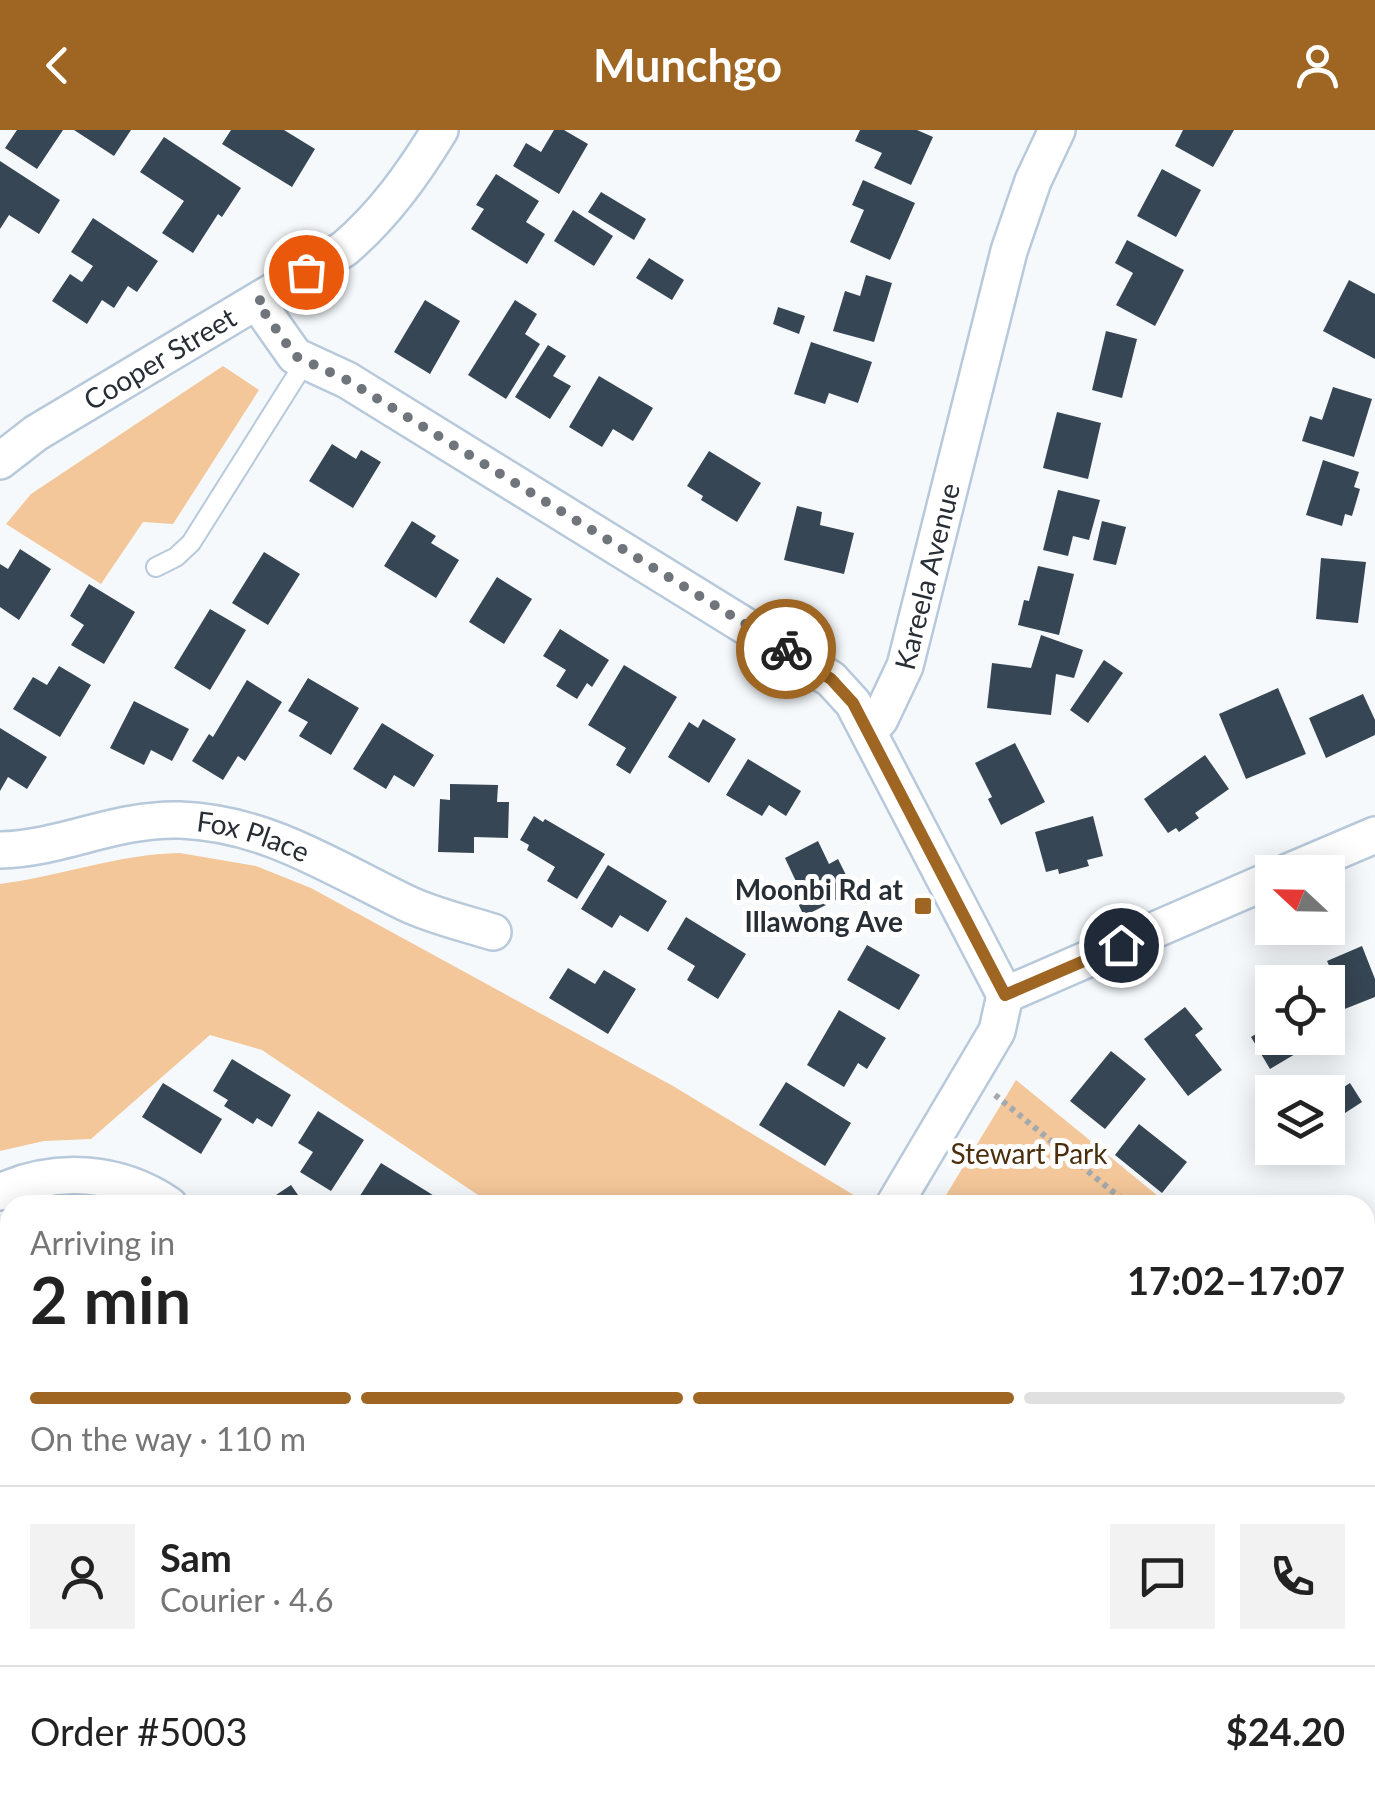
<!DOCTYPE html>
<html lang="en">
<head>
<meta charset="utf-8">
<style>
  :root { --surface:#fff; --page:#f2f2f2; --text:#222; --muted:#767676; --line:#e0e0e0; --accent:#9e6622 }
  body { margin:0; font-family:Lato,sans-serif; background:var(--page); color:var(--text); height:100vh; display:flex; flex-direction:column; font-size:38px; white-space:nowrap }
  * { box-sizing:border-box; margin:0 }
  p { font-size:32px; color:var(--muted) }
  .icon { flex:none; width:55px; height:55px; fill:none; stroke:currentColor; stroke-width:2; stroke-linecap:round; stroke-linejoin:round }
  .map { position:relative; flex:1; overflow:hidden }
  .sheet { position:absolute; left:0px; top:1065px; width:1375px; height:620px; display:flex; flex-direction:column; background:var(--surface); border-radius:30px 30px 0 0; box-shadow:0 5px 25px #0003 }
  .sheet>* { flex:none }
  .needle { width:65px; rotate:292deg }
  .fabs { position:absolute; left:1255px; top:725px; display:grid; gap:20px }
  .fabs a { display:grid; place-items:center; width:90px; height:90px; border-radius:0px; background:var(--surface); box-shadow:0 5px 25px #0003; font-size:50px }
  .pin { position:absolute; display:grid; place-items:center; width:85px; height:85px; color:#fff; margin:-42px; border:5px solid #fff; border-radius:50%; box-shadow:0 2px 10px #0007 }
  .courier { position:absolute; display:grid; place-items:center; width:100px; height:100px; margin:-50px; border:8px solid #9e6622; border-radius:50%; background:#fff; color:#222; box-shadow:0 2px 12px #0007 }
  .head em { font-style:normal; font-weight:700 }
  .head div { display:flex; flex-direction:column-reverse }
  .head { display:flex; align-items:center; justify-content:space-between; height:170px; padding:0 30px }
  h1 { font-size:65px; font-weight:700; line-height:75px }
  .bar { display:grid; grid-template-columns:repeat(4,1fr); gap:15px 10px; align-content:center; height:120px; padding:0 30px }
  .bar i { height:12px; border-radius:8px; background:var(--line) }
  .bar .current { background:var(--accent) }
  .bar p { grid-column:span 4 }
  .line { display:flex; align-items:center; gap:25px; padding:0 30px; border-top:2px solid var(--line) }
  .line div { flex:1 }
  .round { display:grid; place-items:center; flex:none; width:105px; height:105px; border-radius:0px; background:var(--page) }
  header { display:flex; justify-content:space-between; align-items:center; height:130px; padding:0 30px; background:var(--accent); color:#fff; font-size:45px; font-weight:700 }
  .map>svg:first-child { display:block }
  .green { fill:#f3c799 }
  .building { fill:#374654 }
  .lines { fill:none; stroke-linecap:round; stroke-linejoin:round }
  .lane-casing { stroke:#b7c9da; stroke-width:22 }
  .street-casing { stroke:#b7c9da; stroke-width:40 }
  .path { stroke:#a4a9ae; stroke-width:6; stroke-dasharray:5 5; stroke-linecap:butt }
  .lane { stroke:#fff; stroke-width:18 }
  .street { stroke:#fff; stroke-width:35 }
  .done { stroke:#70757b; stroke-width:10; stroke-dasharray:0 18 }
  .route { stroke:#9e6622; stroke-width:12 }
  .poi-dot { fill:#9e6622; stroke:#fff; stroke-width:4 }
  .labels { text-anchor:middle; stroke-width:10; stroke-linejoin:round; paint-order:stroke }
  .street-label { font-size:28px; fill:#282e35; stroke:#fff }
  .poi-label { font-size:28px; font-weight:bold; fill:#282e35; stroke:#fff; text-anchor:end }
  .park-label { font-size:28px; fill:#4b2f0c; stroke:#fff }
</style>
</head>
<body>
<header><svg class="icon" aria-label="back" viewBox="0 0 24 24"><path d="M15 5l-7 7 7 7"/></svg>Munchgo<svg class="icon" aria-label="person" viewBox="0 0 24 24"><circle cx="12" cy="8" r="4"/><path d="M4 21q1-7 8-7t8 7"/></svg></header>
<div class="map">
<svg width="1375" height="1685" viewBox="0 0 1375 1685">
  <rect width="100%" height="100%" fill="#f5f9fc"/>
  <!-- green -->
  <g class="green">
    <path d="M223,236L259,260L173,394L143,392L101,454L6,394L31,364Z"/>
    <path d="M180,723L256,736L311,758L673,956L857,1067L852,1075H493L262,920L210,905L91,1009L44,1011L0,1021V754C61,746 118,724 180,723Z"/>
    <path d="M1016,950L1169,1075H940Z"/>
    <path d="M1365,1235L1375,1243V1372L1365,1397Z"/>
  </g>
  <!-- building -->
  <g class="building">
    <path d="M17,0H63L37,39L5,18Z"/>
    <path d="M74,0H131L114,26Z"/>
    <path d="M231,0H284L315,19L292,57L222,14Z"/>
    <path d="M554,0H564L588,14L559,64L513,36L526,13L541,22Z"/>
    <path d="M860,0H917L933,7L911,55L874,38L882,23L855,11Z"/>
    <path d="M1183,0H1234L1213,37L1175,16Z"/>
    <path d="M164,7L241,58L222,87L218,84L193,123L162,103L184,71L140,42Z"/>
    <path d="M0,31L60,70L39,104L9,85L0,99Z"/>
    <path d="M1162,39L1201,60L1176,107L1137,86Z"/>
    <path d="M496,44L539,71L526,92L545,104L527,134L471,99L484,79L476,75Z"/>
    <path d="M863,50L915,73L890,130L850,112L864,80L852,75Z"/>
    <path d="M601,62L646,89L634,110L588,82Z"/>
    <path d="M573,80L613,106L594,136L554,111Z"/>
    <path d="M93,88L158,131L137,162L128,156L114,178L102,170L87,194L52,171L70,144L82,152L93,136L71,122Z"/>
    <path d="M1127,110L1184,140L1155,196L1116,175L1133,143L1115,133Z"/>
    <path d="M649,128L684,150L672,170L636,148Z"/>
    <path d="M866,145L892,153L874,212L833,201L845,161L860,166Z"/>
    <path d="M1349,150L1375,164V229L1323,201Z"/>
    <path d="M425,170L460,191L430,244L394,222Z"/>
    <path d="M515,170L537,184L525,204L540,214L506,269L468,245Z"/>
    <path d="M778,177L805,186L799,204L773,194Z"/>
    <path d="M1106,201L1137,209L1122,268L1092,260Z"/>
    <path d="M811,212L872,232L858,273L829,263L825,274L794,264Z"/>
    <path d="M548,215L566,226L553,246L571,256L550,289L515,267Z"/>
    <path d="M599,246L653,278L633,311L613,299L602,317L569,297Z"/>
    <path d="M1333,257L1372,269L1354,327L1302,311L1310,286L1322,290Z"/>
    <path d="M1057,282L1101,293L1088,349L1043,338Z"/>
    <path d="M332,314L356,329L361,320L381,332L353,378L309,351Z"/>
    <path d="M709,321L761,353L737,392L701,370L703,366L687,356Z"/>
    <path d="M1323,330L1359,342L1354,357L1360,359L1352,386L1345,384L1342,396L1306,385Z"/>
    <path d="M1058,360L1100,370L1089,410L1073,406L1068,426L1043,420Z"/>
    <path d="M797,376L822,382L820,395L854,403L844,444L784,430Z"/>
    <path d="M412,391L436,406L431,413L459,430L436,468L384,436Z"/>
    <path d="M1102,391L1126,397L1116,435L1093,430Z"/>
    <path d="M20,419L51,439L19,490L0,477V434L8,439Z"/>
    <path d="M264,422L300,444L268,495L232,473Z"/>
    <path d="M1321,428L1366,432L1358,493L1316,489Z"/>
    <path d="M1038,436L1074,444L1059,505L1018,495L1024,470L1029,471Z"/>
    <path d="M497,447L532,469L504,514L469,492Z"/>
    <path d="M89,454L135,482L104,534L71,515L84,495L70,486Z"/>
    <path d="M210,479L246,500L210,560L174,538Z"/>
    <path d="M560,499L609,530L592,557L587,553L577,569L556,556L566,540L543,526Z"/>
    <path d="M1041,505L1083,520L1074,548L1056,544L1051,585L987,578L992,533L1031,538Z"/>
    <path d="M1104,530L1123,543L1088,593L1070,580Z"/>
    <path d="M624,535L677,567L630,644L616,635L626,618L588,595Z"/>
    <path d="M59,536L91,555L60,607L13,579L33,547L47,555Z"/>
    <path d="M308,548L359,578L331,625L299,606L308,592L288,581Z"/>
    <path d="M247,550L282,572L245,631L238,626L223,650L192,631L209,604L213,607Z"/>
    <path d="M1278,558L1306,624L1246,649L1219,584Z"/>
    <path d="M1363,564L1375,590V605L1326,628L1309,588Z"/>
    <path d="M134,571L189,599L172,631L151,620L144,635L110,618Z"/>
    <path d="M703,589L736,609L709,653L668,627L689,592L698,598Z"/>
    <path d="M382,593L434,625L414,657L394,645L386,659L353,639Z"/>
    <path d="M0,598L47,627L27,659L8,647L0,661Z"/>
    <path d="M1015,613L1045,672L1001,695L988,669L992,667L975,633Z"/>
    <path d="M1205,625L1229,659L1195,683L1199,688L1179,702L1176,698L1168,703L1144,669Z"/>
    <path d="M748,629L801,661L786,686L769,675L762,686L726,665Z"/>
    <path d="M450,654L498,655L497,672H509L508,708L474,707V723L438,722L440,669L450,670Z"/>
    <path d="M534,686L543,692L545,689L605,724L577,769L547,751L555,737L527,720L529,715L520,710Z"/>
    <path d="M1093,686L1103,726L1087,730L1089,736L1059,744L1058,739L1046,742L1035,702Z"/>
    <path d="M818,711L829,734L838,729L854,761L804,786L793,763L800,760L785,728Z"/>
    <path d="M608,735L667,771L648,802L620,785L612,798L581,779Z"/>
    <path d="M686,787L746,824L718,869L687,850L695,836L667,819Z"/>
    <path d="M867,815L920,845L899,880L847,850Z"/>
    <path d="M1362,816L1375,849V867L1337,882L1321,844L1331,840L1327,831Z"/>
    <path d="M568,838L595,854L604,840L636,859L608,904L549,868Z"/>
    <path d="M1185,877L1203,899L1195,905L1222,940L1188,966L1144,909Z"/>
    <path d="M839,880L886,908L867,939L858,933L844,957L807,935Z"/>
    <path d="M1272,894V908H1322L1270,939L1251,907Z"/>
    <path d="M1111,921L1146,949L1105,999L1070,971Z"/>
    <path d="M232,929L291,965L272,997L257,988L253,994L224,976L228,970L213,961Z"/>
    <path d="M786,952L851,993L825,1036L759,995Z"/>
    <path d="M163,953L222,989L201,1024L142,987Z"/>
    <path d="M1350,953L1362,972L1328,994V967Z"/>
    <path d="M318,981L364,1010L331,1061L300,1042L313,1022L298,1013Z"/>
    <path d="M1139,994L1187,1032L1162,1063L1115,1025Z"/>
    <path d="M381,1033L428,1062L448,1075H361L356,1072Z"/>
    <path d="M291,1055L305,1075H261Z"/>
    <path d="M0,1421L10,1427V1473L0,1490Z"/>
    <path d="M0,1522L10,1528V1557L0,1573Z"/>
    <path d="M317,1675H379L384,1685H322Z"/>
    <path d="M414,1675H461L465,1685H418Z"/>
  </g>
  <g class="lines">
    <!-- lane casing -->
    <g class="lane-casing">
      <path id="lane" d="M156,437L176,427L191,413L305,232"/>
    </g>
    <!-- street casing -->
    <g class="street-casing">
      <g id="street">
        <path d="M257,172L295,226L347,250L831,549L853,573L1005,865"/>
        <path id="s1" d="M0,331L36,303L344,119C384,85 413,44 440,0"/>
        <path id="s2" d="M869,602L880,589L905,536L1009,121L1033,51L1057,0"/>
        <path id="s3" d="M0,720C61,719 116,688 180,690C266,693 331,737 406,773C433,786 464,793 493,802"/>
        <path d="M1288,742L1375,705"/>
        <path d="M1005,865L1272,749"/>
        <path d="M0,1062C55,1037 118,1040 169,1075"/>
        <path d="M894,1075L997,901L1005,865"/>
        <path d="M833,1675L836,1685"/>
        <path d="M0,1680L10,1663"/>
        <path d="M738,1685L764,1675"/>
      </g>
    </g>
    <!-- path -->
    <g class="path">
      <path d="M995,965L1129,1075"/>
      <path d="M1365,1268L1375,1276"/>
      <path d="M1365,1326L1375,1325"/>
    </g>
    <!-- lane -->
    <use href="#lane" class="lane"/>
    <!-- street -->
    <use href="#street" class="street"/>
  </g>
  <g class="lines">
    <!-- done -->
    <path class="done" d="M306,142L257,172L295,226L347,250L786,519"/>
    <!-- route -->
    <path class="route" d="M786,519L831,549L853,573L1005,865L1121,815"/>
  </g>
  <!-- markers -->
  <rect class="poi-dot" x="913" y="766" width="20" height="20" rx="5"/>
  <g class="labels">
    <!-- street labels -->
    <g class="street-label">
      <text dy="10" stroke="none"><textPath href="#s1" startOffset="190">Cooper Street</textPath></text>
      <text dy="10" stroke="none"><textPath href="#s2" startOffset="168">Kareela Avenue</textPath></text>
      <text dy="10" stroke="none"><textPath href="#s3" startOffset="258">Fox Place</textPath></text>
    </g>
    <!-- poi labels -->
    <g class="poi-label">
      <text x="903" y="770">Moonbi Rd at<tspan x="903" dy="32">Illawong Ave</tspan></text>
    </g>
    <!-- park labels -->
    <g class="park-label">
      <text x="1029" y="1034">Stewart Park</text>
    </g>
  </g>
</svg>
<div class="fabs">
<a><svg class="needle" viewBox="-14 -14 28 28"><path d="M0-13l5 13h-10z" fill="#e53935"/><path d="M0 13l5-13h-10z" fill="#767676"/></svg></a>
<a><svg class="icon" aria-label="locate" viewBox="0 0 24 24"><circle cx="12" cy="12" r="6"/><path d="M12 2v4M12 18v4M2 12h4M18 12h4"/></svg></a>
<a><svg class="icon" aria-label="layers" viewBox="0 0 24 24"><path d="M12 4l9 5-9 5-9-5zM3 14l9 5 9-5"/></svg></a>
</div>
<div class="pin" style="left:306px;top:142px;background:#ea580c"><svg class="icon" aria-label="bag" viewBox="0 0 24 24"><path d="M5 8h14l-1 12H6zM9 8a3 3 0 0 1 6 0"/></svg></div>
<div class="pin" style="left:1121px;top:815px;background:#1f2937"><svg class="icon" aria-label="home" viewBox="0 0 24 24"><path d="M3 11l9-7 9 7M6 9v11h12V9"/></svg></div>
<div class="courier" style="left:786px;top:519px"><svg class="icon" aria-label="bike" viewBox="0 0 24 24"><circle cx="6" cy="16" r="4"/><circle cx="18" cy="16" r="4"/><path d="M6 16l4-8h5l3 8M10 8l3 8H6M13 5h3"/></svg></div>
<section class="sheet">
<div class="head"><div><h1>2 min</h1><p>Arriving in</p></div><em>17:02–17:07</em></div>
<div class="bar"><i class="current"></i><i class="current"></i><i class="current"></i><i></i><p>On the way · 110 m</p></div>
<div class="line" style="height:180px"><a class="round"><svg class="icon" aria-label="person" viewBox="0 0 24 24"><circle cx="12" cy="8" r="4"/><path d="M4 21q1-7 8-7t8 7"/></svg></a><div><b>Sam</b><p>Courier · 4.6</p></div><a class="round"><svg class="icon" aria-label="chat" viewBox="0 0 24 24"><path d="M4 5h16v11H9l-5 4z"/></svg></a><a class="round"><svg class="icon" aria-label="phone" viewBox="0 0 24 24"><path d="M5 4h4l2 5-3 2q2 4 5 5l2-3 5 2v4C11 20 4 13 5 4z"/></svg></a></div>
<div class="line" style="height:130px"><div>Order #5003</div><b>$24.20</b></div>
</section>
</div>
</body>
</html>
